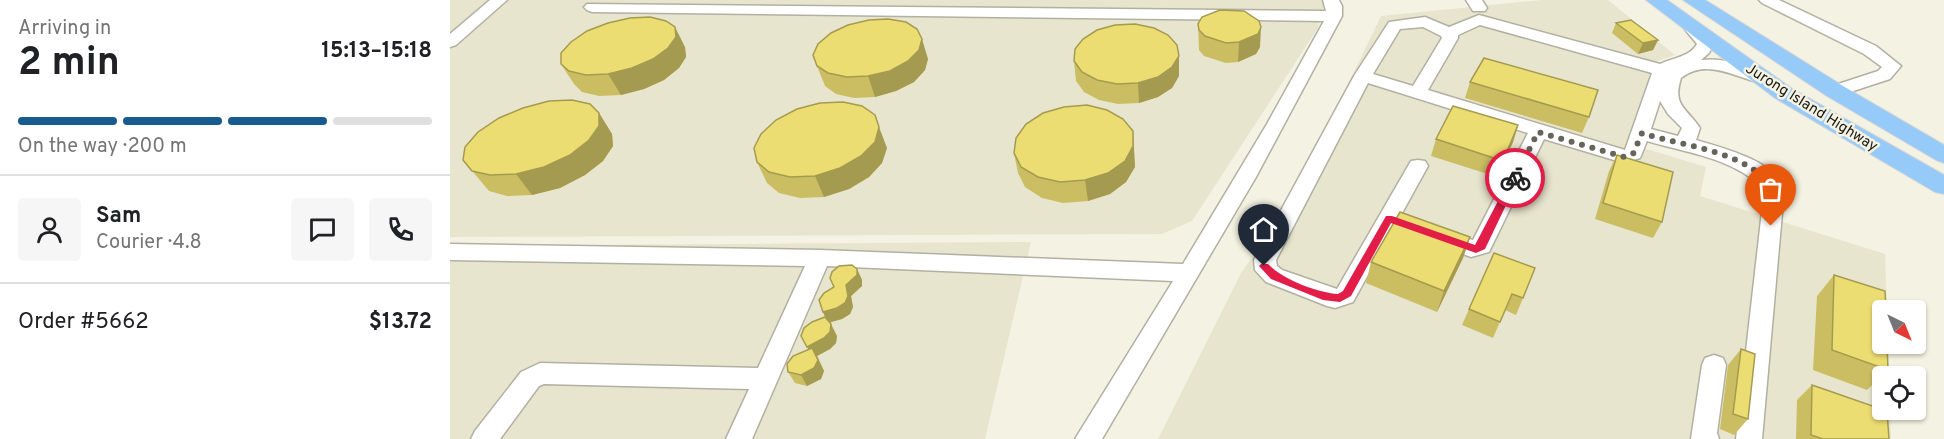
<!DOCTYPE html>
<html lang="en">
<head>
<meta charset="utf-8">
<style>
  :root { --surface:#fff; --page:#f6f6f6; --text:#202124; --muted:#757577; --line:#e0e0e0; --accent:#175b90 }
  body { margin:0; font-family:Overpass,sans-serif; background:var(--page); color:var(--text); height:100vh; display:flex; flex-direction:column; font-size:22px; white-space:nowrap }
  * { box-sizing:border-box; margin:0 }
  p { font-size:20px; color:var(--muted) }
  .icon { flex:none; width:33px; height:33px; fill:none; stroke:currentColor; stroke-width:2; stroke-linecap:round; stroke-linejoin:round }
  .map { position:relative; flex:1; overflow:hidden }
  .sheet { display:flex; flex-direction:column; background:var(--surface); width:450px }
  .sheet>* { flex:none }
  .needle { width:39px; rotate:137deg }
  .controls { position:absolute; left:1422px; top:300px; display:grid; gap:12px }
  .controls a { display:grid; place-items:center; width:54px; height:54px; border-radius:6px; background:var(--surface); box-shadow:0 2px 4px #0004; font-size:30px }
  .pin { position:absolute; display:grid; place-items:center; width:51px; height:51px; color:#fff; margin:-62px -26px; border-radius:50% 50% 50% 0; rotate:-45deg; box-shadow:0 0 6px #0007 }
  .pin .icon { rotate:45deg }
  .courier { position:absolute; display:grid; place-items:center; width:60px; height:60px; margin:-30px; border:4px solid #e11d48; border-radius:50%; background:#fff; color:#222; box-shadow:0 2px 8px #0007 }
  .head em { font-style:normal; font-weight:700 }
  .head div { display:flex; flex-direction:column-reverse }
  .head { display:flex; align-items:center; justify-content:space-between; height:102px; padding:0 18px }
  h1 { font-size:39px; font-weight:700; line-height:45px }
  .bar { display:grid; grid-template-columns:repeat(4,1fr); gap:9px 6px; align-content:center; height:72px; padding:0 18px }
  .bar i { height:8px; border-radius:4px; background:var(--line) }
  .bar .on { background:var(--accent) }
  .bar p { grid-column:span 4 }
  .line { display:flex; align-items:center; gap:15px; padding:0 18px; border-top:2px solid var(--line) }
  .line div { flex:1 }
  .round { display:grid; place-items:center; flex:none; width:63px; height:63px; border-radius:6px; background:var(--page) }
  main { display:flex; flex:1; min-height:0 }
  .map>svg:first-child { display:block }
  .built { fill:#e8e5ce }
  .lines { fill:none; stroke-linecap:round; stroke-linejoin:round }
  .minor-casing { stroke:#b2b0a2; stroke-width:3 }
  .major-casing { stroke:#d6d5d5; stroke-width:2 }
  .minor { fill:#fff; fill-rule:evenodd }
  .major { fill:#96cbf9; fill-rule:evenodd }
  .wall { fill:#cbbe62 }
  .shaded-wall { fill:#a59b50 }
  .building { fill:#ecdd72; stroke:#a59b50; stroke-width:1.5 }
  .route { fill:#e11d48 }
  .done { stroke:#66645b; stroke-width:6; stroke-dasharray:0 10.8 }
  .labels { text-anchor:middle; stroke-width:5; stroke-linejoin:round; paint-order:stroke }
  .street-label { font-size:15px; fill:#191813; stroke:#f4f2e2 }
</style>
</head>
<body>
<main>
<section class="sheet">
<div class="head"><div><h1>2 min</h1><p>Arriving in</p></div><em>15:13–15:18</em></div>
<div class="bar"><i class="on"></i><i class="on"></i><i class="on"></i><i></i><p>On the way · 200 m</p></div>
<div class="line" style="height:108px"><a class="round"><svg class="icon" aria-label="person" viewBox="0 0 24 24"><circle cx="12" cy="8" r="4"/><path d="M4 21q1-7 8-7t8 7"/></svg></a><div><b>Sam</b><p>Courier · 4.8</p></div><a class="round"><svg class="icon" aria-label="chat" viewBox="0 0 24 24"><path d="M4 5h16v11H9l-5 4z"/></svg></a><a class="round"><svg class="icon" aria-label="phone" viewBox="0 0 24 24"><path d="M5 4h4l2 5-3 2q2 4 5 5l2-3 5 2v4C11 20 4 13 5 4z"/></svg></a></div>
<div class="line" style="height:78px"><div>Order #5662</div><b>$13.72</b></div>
</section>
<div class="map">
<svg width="1494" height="439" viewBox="0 0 1494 439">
  <rect width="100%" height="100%" fill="#f4f2e2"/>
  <!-- built -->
  <g class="built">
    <path d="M0,0H872L874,4L868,28L742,221L712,234L0,237Z"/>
    <path d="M1092,0H1158L1225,55L1205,62L1177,143L1256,167L1250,196L1435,254L1437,310H1432V344H1438L1439,376H1432V410H1440L1441,439H708L791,273L842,200L931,16Z"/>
    <path d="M581,242L535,439H0V246Z"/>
  </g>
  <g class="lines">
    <!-- minor casing -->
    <g class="minor-casing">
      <g id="minor">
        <path d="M40,0H57L6,45L0,47V34Z"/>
        <path d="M873,0H889L892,6V16L806,177L652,439H625L723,281L377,266L302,439H276L299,389L94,384L89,386L50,439H21L25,431L71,372L90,363L308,368L355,266L0,260V244L370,250L733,264L817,124L874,21L142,12L137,10L134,7L137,4L876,11Z"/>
        <path d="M1016,0H1032L1037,8L1035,11H1023Z"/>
        <path d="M1309,0H1329L1426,46L1451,66L1440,79L1391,95H1379L1376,91L1379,87L1428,71L1432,67L1414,54L1312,3Z"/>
        <path d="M1029,15L1210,64C1222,58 1240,57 1247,44L1233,27L1241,22L1247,24L1264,43L1259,53L1251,60C1274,57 1296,66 1317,74L1320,78L1317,82L1311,83C1284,77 1257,58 1231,78C1222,106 1237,108 1250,128L1246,140C1267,146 1321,160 1330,183C1333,188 1333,196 1333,202L1312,439H1286L1313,202L1311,186C1279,157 1237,153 1197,141L1190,158L1174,163L1094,139L1039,252L1021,257L982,243L979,238L982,233L990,230L1023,240L1078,133L918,83L826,260L827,266L832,270L887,289L961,161L968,160L975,161L978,166L903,302L885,308L877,306L816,282L805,270L804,260L904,76L939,22L975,17L999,27ZM1030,25L1202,73L1175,150L978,90L1008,38V35ZM973,27L991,36L992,38L963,86L923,74L950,29ZM1210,101L1218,114L1232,128L1228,136L1201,129Z"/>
        <path d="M1264,355L1273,358L1276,365L1267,433L1269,439H1241L1252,365L1255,358Z"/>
      </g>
    </g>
    <!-- major casing -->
    <g class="major-casing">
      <g id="major">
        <path d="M1196,0H1217L1341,88L1494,175V194L1485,192L1325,98Z"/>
        <path d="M1233,0H1255L1393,86L1494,145V163L1486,160L1377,96Z"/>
      </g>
    </g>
    <!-- minor -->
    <use href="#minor" class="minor"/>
    <!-- major -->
    <use href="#major" class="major"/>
  </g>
  <!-- wall -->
  <g class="wall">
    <path d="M1166,23L1208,40L1203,50L1188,54L1162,33Z"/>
    <path d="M748,24L810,47L806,54L788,62L776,63L754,56L749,50Z"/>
    <path d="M235,47L236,57L229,68L214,80L194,89L171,95L149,96L132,92L124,84L111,64Z"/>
    <path d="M478,59L475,70L464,82L446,91L425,97L404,98L386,94L375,86L367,66Z"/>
    <path d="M624,61L729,76L722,88L708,97L689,103L668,104L649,100L634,92L626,81Z"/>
    <path d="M1020,82L1139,117L1132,133L1015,98Z"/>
    <path d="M149,113L162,134L163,146L153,161L135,175L110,188L82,195L57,196L39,191L13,160Z"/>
    <path d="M1068,125L1063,142L1047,177L981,156L986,139Z"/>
    <path d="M437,148L432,163L419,177L399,189L374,197L350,198L329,193L317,183L307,162Z"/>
    <path d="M684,152L685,167L676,182L660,194L638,201L613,203L592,198L575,187L568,173L564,153Z"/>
    <path d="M1167,155L1212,222L1203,238L1145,219L1159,171Z"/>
    <path d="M1020,237L1013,258L987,312L916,283L921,262Z"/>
    <path d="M1044,253L1073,298L1066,315L1055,310L1043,338L1012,325L1019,309Z"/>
    <path d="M407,269L412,280V286L401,296L403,307L400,314L392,319L379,322L387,336L386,343L380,349L367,356L374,371L371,379L357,386L345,383L338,372L358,350L376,319L373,312L384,287L380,278Z"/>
    <path d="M1384,275L1438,370L1417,390L1363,370L1367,296Z"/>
    <path d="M1291,349L1298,419L1284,435L1270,429L1278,365Z"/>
    <path d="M1362,385L1439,439H1346L1347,400Z"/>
  </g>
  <!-- shaded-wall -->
  <g class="shaded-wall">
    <path d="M225,27L235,47L236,57L229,68L214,80L194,89L171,95L158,74Z"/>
    <path d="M811,27L810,47L806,54L788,62L789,42Z"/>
    <path d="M472,39L478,59L475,70L464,82L446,91L425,97L418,76Z"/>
    <path d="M1208,40L1203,50L1188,54L1193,43Z"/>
    <path d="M729,56V76L722,88L708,97L689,103L688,83Z"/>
    <path d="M149,113L162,134L163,146L153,161L135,175L110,188L82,195L66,174Z"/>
    <path d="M1068,125L1063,142L1047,177L1053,161Z"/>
    <path d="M429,127L437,148L432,163L419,177L399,189L374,197L365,176Z"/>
    <path d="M683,131L685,167L676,182L660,194L638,201L635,180Z"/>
    <path d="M1020,237L1013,258L987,312L994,291Z"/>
    <path d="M407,269L412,280V286L401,296L403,307L400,314L392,319L378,323L373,312L396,285Z"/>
    <path d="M381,324L387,336L386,343L380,349L367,356L374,371L371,379L357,386L351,375L363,358L357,347Z"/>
  </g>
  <!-- building -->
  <g class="building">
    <path d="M770,10L794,11L809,21L811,27L808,34L789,42L776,43L755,36L749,30L748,24L752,17Z"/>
    <path d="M200,17L216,21L225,27L226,37L218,48L203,59L182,68L158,74L136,75L119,71L111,64V53L121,42L137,31L158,23L180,18Z"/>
    <path d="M438,19L456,22L467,29L472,39L469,50L458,61L440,71L418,76L397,77L378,73L367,66L363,55L368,44L381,33L398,25L419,20Z"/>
    <path d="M1181,20L1208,40L1193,43L1166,23Z"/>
    <path d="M685,24L704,28L718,35L727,45L729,56L722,67L708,77L688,83L667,84L647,80L632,72L624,61L625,49L633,39L647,30L665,25Z"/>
    <path d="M1034,58L1148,90L1139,117L1020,82Z"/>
    <path d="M122,100L140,104L149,113V126L139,140L120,155L94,167L66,174L40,175L22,171L13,160L15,147L28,132L49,118L73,108L99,101Z"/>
    <path d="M393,102L412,106L425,115L429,127L425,142L411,156L390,168L365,176L340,177L319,172L307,162L304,148L311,134L326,120L347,109L370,103Z"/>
    <path d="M637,105L657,110L673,119L683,131V146L675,161L658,173L635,180L610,182L588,177L571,167L564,153L566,138L576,124L593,113L614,107Z"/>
    <path d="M1003,106L1068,125L1053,161L986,139Z"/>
    <path d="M1167,155L1223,172L1212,222L1153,203Z"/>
    <path d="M950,212L1020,237L994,291L921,262Z"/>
    <path d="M1044,253L1085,268L1073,298L1062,294L1050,322L1019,309Z"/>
    <path d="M402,265L407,269V275L396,285L398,296L395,303L387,308L373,312L369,300L374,293L384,287L380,278L382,272L389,266Z"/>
    <path d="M1384,275L1435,291L1436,310H1432V344H1437L1438,370L1382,350Z"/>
    <path d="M375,317L381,324L380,332L374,338L357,347L351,336L354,328L362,322Z"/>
    <path d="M362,348L368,360L364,368L351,375L338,372L337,364L343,356Z"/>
    <path d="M1291,349L1305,354L1298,419L1283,414Z"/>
    <path d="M1362,385L1437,411L1439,439H1373L1361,435Z"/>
  </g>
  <!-- route -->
  <path class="route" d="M1065,175L1069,178L1035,249L1026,253L941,223L901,296L890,302L873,300L821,279L809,266L811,264H818C834,280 866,292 888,294L893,291L936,216H942L1025,245L1060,178Z"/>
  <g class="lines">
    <!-- done -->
    <path class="done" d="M1065,178L1088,132L1174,157L1183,154L1192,133C1236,147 1287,149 1321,184L1323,202L1321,226"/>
  </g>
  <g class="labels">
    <!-- street labels -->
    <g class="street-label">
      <text transform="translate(1362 107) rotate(32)" y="5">Jurong Island Highway</text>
    </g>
  </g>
</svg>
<div class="controls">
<a><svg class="needle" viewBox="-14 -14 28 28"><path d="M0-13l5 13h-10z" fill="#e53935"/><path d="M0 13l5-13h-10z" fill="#757577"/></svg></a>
<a><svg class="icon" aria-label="locate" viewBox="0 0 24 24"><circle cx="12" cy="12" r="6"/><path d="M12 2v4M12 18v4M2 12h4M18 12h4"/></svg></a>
</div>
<div class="pin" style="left:1321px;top:226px;background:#ea580c"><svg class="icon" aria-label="bag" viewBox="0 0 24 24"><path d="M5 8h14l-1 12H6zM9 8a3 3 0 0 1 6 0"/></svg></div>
<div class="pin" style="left:814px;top:266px;background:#1f2937"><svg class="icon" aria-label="home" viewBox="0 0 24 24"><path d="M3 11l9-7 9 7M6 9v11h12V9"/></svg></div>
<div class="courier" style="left:1065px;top:178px"><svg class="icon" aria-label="bike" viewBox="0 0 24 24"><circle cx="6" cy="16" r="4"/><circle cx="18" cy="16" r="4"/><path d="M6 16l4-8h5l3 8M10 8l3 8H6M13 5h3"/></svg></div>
</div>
</main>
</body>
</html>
